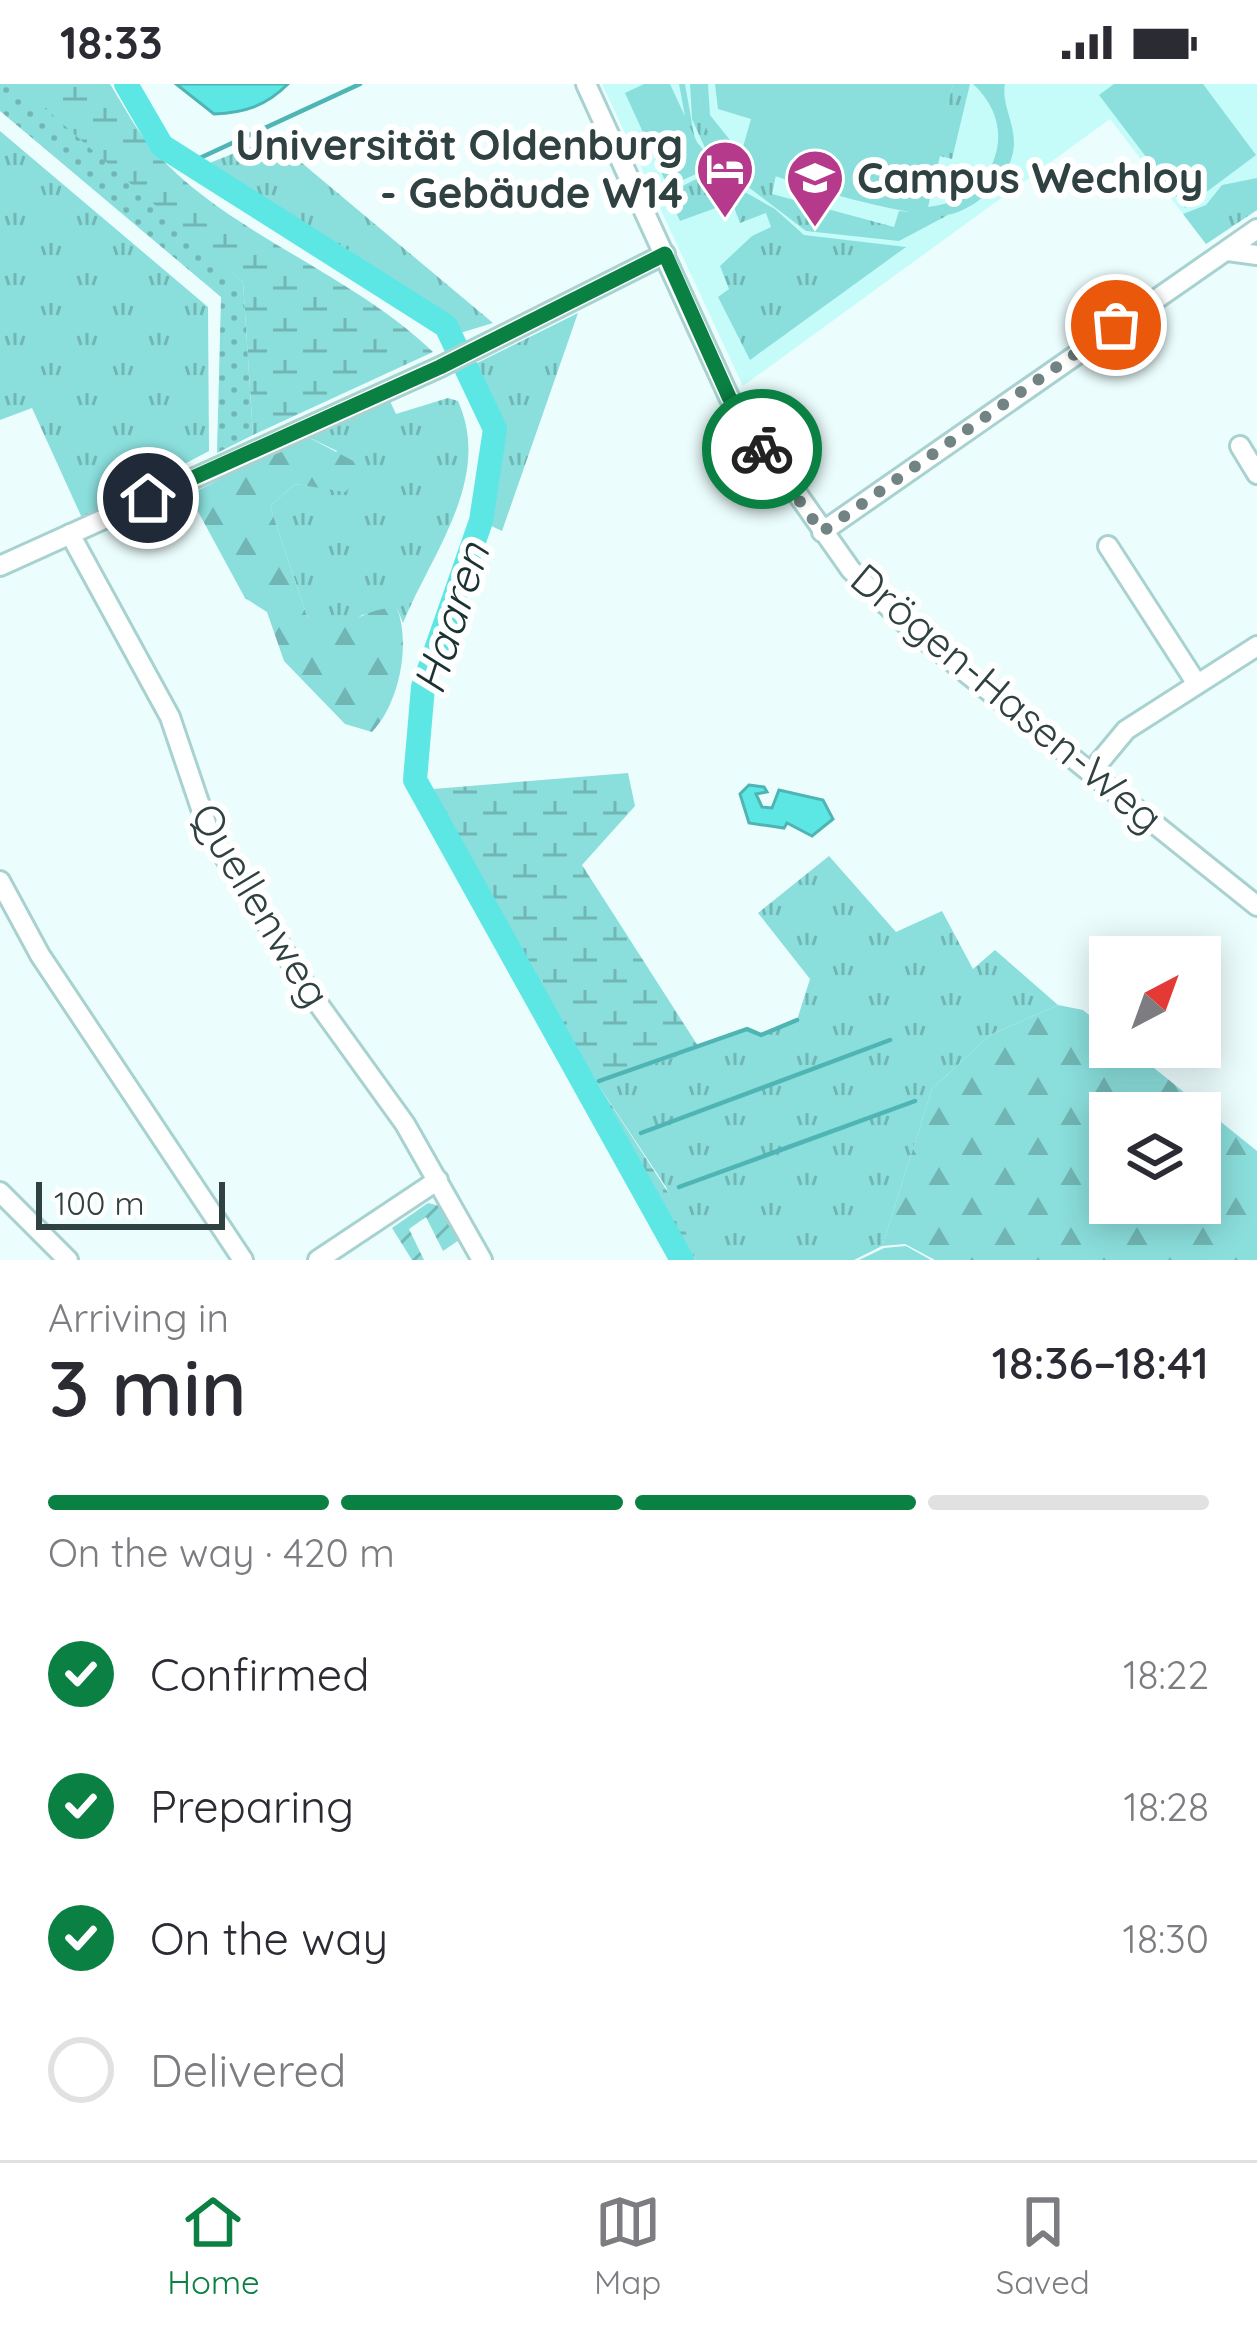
<!DOCTYPE html>
<html lang="en">
<head>
<meta charset="utf-8">
<style>
  :root { --surface:#fff; --page:#f2f2f3; --text:#2b2b33; --muted:#7c7c81; --line:#e1e1e2; --accent:#0b8043 }
  body { margin:0; font-family:Quicksand,sans-serif; background:var(--page); color:var(--text); height:100vh; display:flex; flex-direction:column; font-size:45px; white-space:nowrap }
  * { box-sizing:border-box; margin:0 }
  p { font-size:39px; color:var(--muted) }
  .icon { flex:none; width:66px; height:66px; fill:none; stroke:currentColor; stroke-width:2; stroke-linecap:round; stroke-linejoin:round }
  .map { position:relative; height:1176px; overflow:hidden }
  .panel { display:flex; flex-direction:column; background:var(--surface); flex:1 }
  .panel>* { flex:none }
  .needle { width:78px; rotate:41deg }
  .fabs { position:absolute; left:1089px; top:852px; display:grid; gap:24px }
  .fabs a { display:grid; place-items:center; width:132px; height:132px; border-radius:0px; background:var(--surface); box-shadow:0 6px 30px #0003; font-size:60px }
  .scale { position:absolute; left:36px; bottom:30px; width:189px; box-sizing:border-box; padding-left:12px; border:6px solid #2f4140; border-top:0; font-size:33px; line-height:42px; white-space:nowrap; color:#2f4140; -webkit-text-stroke:9px #fff; paint-order:stroke }
  .pin { position:absolute; display:grid; place-items:center; width:102px; height:102px; color:#fff; margin:-51px; border:6px solid #fff; border-radius:50%; box-shadow:0 3px 12px #0007 }
  .courier { position:absolute; display:grid; place-items:center; width:120px; height:120px; margin:-60px; border:9px solid #0b8043; border-radius:50%; background:#fff; color:#222; box-shadow:0 3px 15px #0007 }
  .overview em { font-style:normal; font-weight:600 }
  .overview div { display:flex; flex-direction:column-reverse }
  .overview { display:flex; align-items:center; justify-content:space-between; height:204px; padding:0 48px }
  h1 { font-size:78px; font-weight:600; line-height:90px }
  .bar { display:grid; grid-template-columns:repeat(4,1fr); gap:18px 12px; align-content:center; height:144px; padding:0 48px }
  .bar i { height:15px; border-radius:9px; background:var(--line) }
  .bar .active { background:var(--accent) }
  .bar p { grid-column:span 4 }
  ol { padding:0 48px; list-style:none }
  li { display:flex; align-items:center; gap:36px; height:132px }
  li p { margin-inline-start:auto }
  li .icon { padding:12px; border-radius:50%; background:var(--accent); color:#fff; stroke-width:4 }
  li:last-child { color:var(--muted) }
  li i { width:66px; height:66px; border:6px solid var(--line); border-radius:50% }
  .status { display:flex; justify-content:space-between; align-items:center; height:84px; padding:0 60px; background:var(--surface); direction:ltr }
  .status svg { height:33px; fill:currentColor }
  .tabs { display:flex; justify-content:space-around; align-items:center; height:168px; border-top:3px solid var(--line); background:var(--surface); font-size:33px; color:var(--muted) }
  .tabs a { display:grid; justify-items:center; gap:6px }
  .tabs .active { color:var(--accent) }
  .map>svg:first-child { display:block }
  .built { fill:#c5fcfa }
  .grass { fill:url(#grass-tufts) }
  .forest { fill:url(#forest-firs); fill-rule:evenodd }
  .wetland { fill:url(#wetland-marsh) }
  .park { fill:url(#park-dots) }
  .garden { fill:url(#garden-furrows) }
  .pitch { fill:#8adedc }
  .water { fill:#5ce7e5; stroke:#4eb5b4; stroke-width:3 }
  .lines { fill:none; stroke-linecap:round; stroke-linejoin:round }
  .stream { stroke:#4eb5b4; stroke-width:4.5 }
  .river { stroke:#5ce7e5; stroke-width:24 }
  .minor-casing { stroke:#a7d2d0; stroke-width:24 }
  .minor { stroke:#fff; stroke-width:18 }
  .done { stroke:#718382; stroke-width:12; stroke-dasharray:0 21.6 }
  .route { stroke:#0b8043; stroke-width:15 }
  .labels { text-anchor:middle; stroke-width:12; stroke-linejoin:round; paint-order:stroke }
  .poi-label { font-size:42px; font-weight:bold; fill:#2f4140; stroke:#fff; text-anchor:end }
  .street-label { font-size:42px; fill:#2f4140; stroke:#fff }
  .water-label { font-size:45px; font-style:italic; fill:#1a3231; stroke:#fff }
</style>
</head>
<body>
<div class="status"><b>18:33</b><svg viewBox="0 0 49 12"><path d="M0 12V9h3v3zM5 12V6h3v6zM10 12V3h3v9zM15 12V0h3v12zM26 1h20v11H26zM47 4h2v5h-2z"/></svg></div>
<div class="map">
<svg width="1257" height="1176" viewBox="0 0 1257 1176">
  <defs>
    <pattern id="grass-tufts" width="24" height="20" patternUnits="userSpaceOnUse" patternTransform="scale(3)"><rect width="24" height="20" fill="#8adedc"/><path d="M3 7l-1-3M5 7V3M7 7l1-3M15 17l-1-3M17 17v-4M19 17l1-3" fill="none" stroke="#71b6b4"/></pattern>
    <pattern id="forest-firs" width="22" height="20" patternUnits="userSpaceOnUse" patternTransform="scale(3)"><rect width="22" height="20" fill="#8adedc"/><path d="M5 1l3.5 6h-7zM16 11l3.5 6h-7z" fill="#71b6b4"/></pattern>
    <pattern id="wetland-marsh" width="20" height="14" patternUnits="userSpaceOnUse" patternTransform="scale(3)"><rect width="20" height="14" fill="#8adedc"/><path d="M1 5h8M5 5V1M11 12h8M15 12V8" fill="none" stroke="#71b6b4"/></pattern>
    <pattern id="park-dots" width="8" height="8" patternUnits="userSpaceOnUse" patternTransform="scale(3)"><rect width="8" height="8" fill="#8adedc"/><path d="M2 2h.1M6 6h.1" fill="none" stroke="#71b6b4" stroke-width="1.8" stroke-linecap="round"/></pattern>
    <pattern id="garden-furrows" width="10" height="10" patternUnits="userSpaceOnUse" patternTransform="scale(3)"><rect width="10" height="10" fill="#8adedc"/><path d="M-1 1l2-2M0 10L10 0M9 11l2-2" fill="none" stroke="#71b6b4"/></pattern>
  </defs>
  <rect width="100%" height="100%" fill="#ecfdfd"/>
  <!-- built -->
  <path class="built" d="M602,0H1257V126L1206,160L1110,35L743,302Z"/>
  <!-- grass -->
  <g class="grass">
    <path d="M679,0H685L695,56L736,103L775,125L804,151L906,163L750,276L718,213L729,205L720,182L752,152L771,143L766,129L740,139L732,118L680,137L667,110L704,91L688,49Z"/>
    <path d="M690,0H699C698,53 729,76 776,91L772,110L894,143L899,127L948,131L899,157L806,147L709,73L692,35Z"/>
    <path d="M953,0H970L952,75L940,72L928,123H920Z"/>
    <path d="M0,47L208,223L209,367L82,434L32,324L0,336Z"/>
    <path d="M272,54L493,239L460,249L439,226L202,82Z"/>
    <path d="M1257,94V126L1206,160L1183,130L1206,121L1222,101Z"/>
    <path d="M578,229L502,447L481,437L495,345L469,283Z"/>
    <path d="M448,314L458,317C493,395 431,470 403,539L397,524L362,531L344,544L320,541L307,532L270,422L295,400L319,403L337,367L306,352L389,315L396,330Z"/>
    <path d="M829,772L896,848L942,827L973,885L995,866L1058,921L990,951L932,1005L882,1162L854,1176H696L666,1103L597,999L747,945L761,951L797,936L810,895L758,829Z"/>
    <path d="M906,1162L931,1176H859L884,1164Z"/>
  </g>
  <!-- forest -->
  <g class="forest">
    <path d="M306,352L361,381L365,391L345,408L295,400L270,422L307,532C343,556 360,522 397,524C411,561 399,620 372,648L345,640L284,577L267,528L245,514L189,411Z"/>
    <path d="M1058,921L1083,926L1110,948V963H1128L1257,1067V1176H935L905,1160L882,1162L932,1005L990,951ZM1110,1029H1200V1119H1110Z"/>
  </g>
  <!-- wetland -->
  <g class="wetland">
    <path d="M9,0H110C124,22 138,50 156,69C229,150 351,189 433,268L253,351L243,198Z"/>
    <path d="M628,689L635,722L582,781L700,965L597,999L675,1119L696,1176H682L421,706Z"/>
  </g>
  <!-- park -->
  <path class="park" d="M0,0H17L243,198L253,351L217,369L221,213L0,27Z"/>
  <!-- garden -->
  <path class="garden" d="M428,1119L448,1124L462,1154L443,1167L426,1133L409,1145L424,1176H412L392,1144Z"/>
  <!-- pitch -->
  <g class="pitch">
    <path d="M644,0H670L709,84L668,103L625,9Z"/>
    <path d="M699,0H708L710,31L741,70L751,35L718,25L715,0H953L921,123C989,123 1026,48 973,0H1005C1000,26 1024,48 1009,81C1000,103 970,128 946,131C913,136 747,90 723,68C704,51 698,24 699,0Z"/>
    <path d="M1114,0H1203L1256,71L1185,124L1099,11Z"/>
  </g>
  <!-- water -->
  <g class="water">
    <path d="M176,0H288C266,22 244,29 214,30Z"/>
    <path d="M749,701L764,703L767,708L756,710L762,723L772,724L779,706L823,716L833,735L812,752L787,739L784,744L749,739L740,710Z"/>
  </g>
  <g class="lines">
    <!-- stream -->
    <g class="stream">
      <path d="M187,80L360,0"/>
      <path d="M599,997L747,945L761,951L797,936"/>
      <path d="M641,1049L890,956"/>
      <path d="M679,1103L915,1017"/>
    </g>
    <!-- river -->
    <path class="river" d="M126,0L162,62L446,242L495,345L481,437L423,603L415,696L682,1176"/>
    <!-- minor casing -->
    <g class="minor-casing">
      <g id="minor">
        <path d="M586,0L729,313L851,486L909,543L1257,822"/>
        <path d="M1228,167L1257,171"/>
        <path d="M1240,362L1257,390"/>
        <path d="M822,448L1257,145"/>
        <path d="M70,450L170,633L209,748L309,907L405,1040L482,1176"/>
        <path d="M1108,462L1197,600"/>
        <path d="M0,482L440,283L665,170"/>
        <path d="M1092,687L1126,646L1257,562"/>
        <path d="M0,797L40,871L243,1176"/>
        <path d="M0,1108L68,1176"/>
        <path d="M318,1176L438,1096"/>
      </g>
    </g>
    <!-- minor -->
    <use href="#minor" class="minor"/>
  </g>
  <g class="lines">
    <!-- done -->
    <path class="done" d="M762,365L822,448L1116,241"/>
    <!-- route -->
    <path class="route" d="M148,414L440,283L665,170L729,313L762,365"/>
  </g>
  <!-- icons -->
  <defs>
    <g id="hotel-pin" transform="scale(3)"><path d="M0 17L-7.5 6A9.5 9.5 0 1 1 7.5 6Z" fill="#b53a8c" stroke="#fff"/><path d="M-6-4.5h1.5V1H6V5H4.5V3h-9V5H-6ZM-4 0a1.8 1.8 0 1 1 3.6 0ZM.5 0V-2.5h3Q6-2.5 6 0Z" fill="#fff"/></g>
    <g id="university-pin" transform="scale(3)"><path d="M0 17L-7.5 6A9.5 9.5 0 1 1 7.5 6Z" fill="#b53a8c" stroke="#fff"/><path d="M0-5L7-2L0 1L-7-2ZM-4 1L0 2.5L4 1V4Q0 6-4 4Z" fill="#fff"/></g>
  </defs>
  <g fill-rule="evenodd">
    <use href="#hotel-pin" x="725" y="85"/>
    <use href="#university-pin" x="815" y="94"/>
  </g>
  <g class="labels">
    <!-- poi labels -->
    <g class="poi-label">
      <text x="683" y="76">Universität Oldenburg<tspan x="683" dy="48">- Gebäude W14</tspan></text>
      <text x="857" y="109" text-anchor="start">Campus Wechloy</text>
    </g>
    <!-- street labels -->
    <g class="street-label">
      <text transform="translate(1007 614) rotate(40)" y="15">Drögen-Hasen-Weg</text>
      <text transform="translate(261 821) rotate(59)" y="15">Quellenweg</text>
    </g>
    <!-- water labels -->
    <g class="water-label">
      <text transform="translate(451 534) rotate(-72)" y="16">Haaren</text>
    </g>
  </g>
</svg>
<div class="fabs">
<a><svg class="needle" viewBox="-14 -14 28 28"><path d="M0-13l5 13h-10z" fill="#e53935"/><path d="M0 13l5-13h-10z" fill="#7c7c81"/></svg></a>
<a><svg class="icon" aria-label="layers" viewBox="0 0 24 24"><path d="M12 4l9 5-9 5-9-5zM3 14l9 5 9-5"/></svg></a>
</div>
<div class="scale">100 m</div>
<div class="pin" style="left:1116px;top:241px;background:#ea580c"><svg class="icon" aria-label="bag" viewBox="0 0 24 24"><path d="M5 8h14l-1 12H6zM9 8a3 3 0 0 1 6 0"/></svg></div>
<div class="pin" style="left:148px;top:414px;background:#1f2937"><svg class="icon" aria-label="home" viewBox="0 0 24 24"><path d="M3 11l9-7 9 7M6 9v11h12V9"/></svg></div>
<div class="courier" style="left:762px;top:365px"><svg class="icon" aria-label="bike" viewBox="0 0 24 24"><circle cx="6" cy="16" r="4"/><circle cx="18" cy="16" r="4"/><path d="M6 16l4-8h5l3 8M10 8l3 8H6M13 5h3"/></svg></div>
</div>
<section class="panel">
<div class="overview"><div><h1>3 min</h1><p>Arriving in</p></div><em>18:36–18:41</em></div>
<div class="bar"><i class="active"></i><i class="active"></i><i class="active"></i><i></i><p>On the way · 420 m</p></div>
<ol>
<li><svg class="icon" aria-label="check" viewBox="0 0 24 24"><path d="M5 12l5 5 9-10"/></svg>Confirmed<p>18:22</p></li>
<li><svg class="icon" aria-label="check" viewBox="0 0 24 24"><path d="M5 12l5 5 9-10"/></svg>Preparing<p>18:28</p></li>
<li><svg class="icon" aria-label="check" viewBox="0 0 24 24"><path d="M5 12l5 5 9-10"/></svg>On the way<p>18:30</p></li>
<li><i></i>Delivered</li>
</ol>
</section>
<nav class="tabs">
<a class="active"><svg class="icon" aria-label="home" viewBox="0 0 24 24"><path d="M3 11l9-7 9 7M6 9v11h12V9"/></svg>Home</a>
<a><svg class="icon" aria-label="map" viewBox="0 0 24 24"><path d="M3 6l6-2 6 2 6-2v14l-6 2-6-2-6 2zM9 4v14M15 6v14"/></svg>Map</a>
<a><svg class="icon" aria-label="saved" viewBox="0 0 24 24"><path d="M7 4h10v16l-5-4-5 4z"/></svg>Saved</a>
</nav>
</body>
</html>
